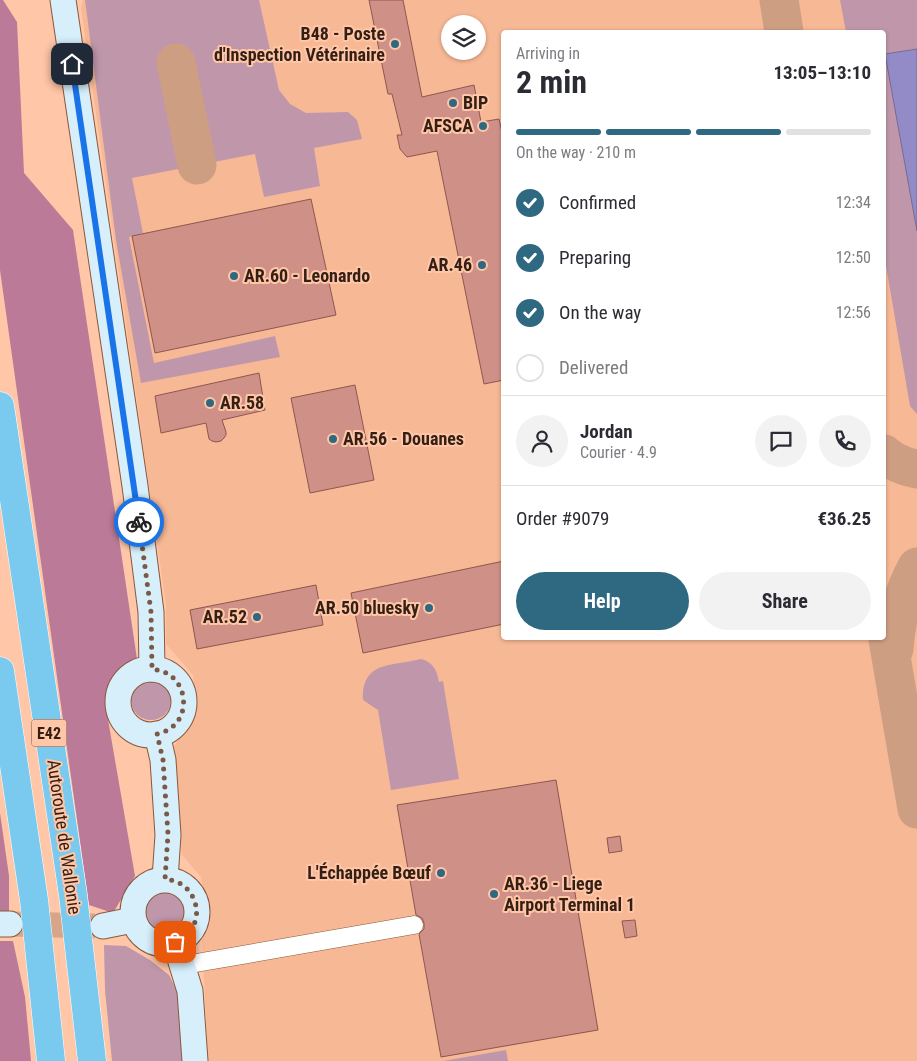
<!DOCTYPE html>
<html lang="en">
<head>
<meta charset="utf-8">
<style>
  :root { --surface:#fff; --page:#f2f2f3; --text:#2b2b33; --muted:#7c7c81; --line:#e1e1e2; --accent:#2e6881 }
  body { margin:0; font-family:"Roboto Condensed",sans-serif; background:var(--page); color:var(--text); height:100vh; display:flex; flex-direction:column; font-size:19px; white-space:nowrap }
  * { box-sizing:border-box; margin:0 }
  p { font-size:16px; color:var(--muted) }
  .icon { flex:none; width:28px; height:28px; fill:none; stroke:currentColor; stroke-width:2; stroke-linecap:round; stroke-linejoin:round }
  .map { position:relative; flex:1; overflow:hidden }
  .drawer { position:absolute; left:501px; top:30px; width:385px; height:610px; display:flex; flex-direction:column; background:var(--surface); border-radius:5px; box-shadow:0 1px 4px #0004 }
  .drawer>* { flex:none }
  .controls { position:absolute; left:441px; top:15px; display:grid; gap:10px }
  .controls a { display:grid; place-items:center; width:45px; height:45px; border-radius:50%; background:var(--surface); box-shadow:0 1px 4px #0004; font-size:25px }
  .pin { position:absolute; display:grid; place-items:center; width:42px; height:42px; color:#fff; margin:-21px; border-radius:10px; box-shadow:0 2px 8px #0006 }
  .courier { position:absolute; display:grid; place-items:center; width:50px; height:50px; margin:-25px; border:4px solid #1a73e8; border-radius:50%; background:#fff; color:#222; box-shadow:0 1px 6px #0007 }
  .head em { font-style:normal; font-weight:700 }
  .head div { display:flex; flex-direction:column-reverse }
  .head { display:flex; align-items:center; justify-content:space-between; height:85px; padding:0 15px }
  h1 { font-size:32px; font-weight:700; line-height:38px }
  .bar { display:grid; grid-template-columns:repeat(4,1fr); gap:8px 5px; align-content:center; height:60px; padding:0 15px }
  .bar i { height:6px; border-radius:4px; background:var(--line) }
  .bar .active { background:var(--accent) }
  .bar p { grid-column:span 4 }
  .line { display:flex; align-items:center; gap:12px; padding:0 15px; border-top:1px solid var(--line) }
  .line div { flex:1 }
  .round { display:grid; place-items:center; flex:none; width:52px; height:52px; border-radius:26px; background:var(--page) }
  ol { padding:0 15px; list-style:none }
  li { display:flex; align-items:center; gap:15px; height:55px }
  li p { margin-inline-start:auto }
  li .icon { padding:5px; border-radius:50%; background:var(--accent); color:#fff; stroke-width:4 }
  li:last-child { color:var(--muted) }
  li i { width:28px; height:28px; border:2px solid var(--line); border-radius:50% }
  .primary-button { display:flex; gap:10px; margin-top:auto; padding:10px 15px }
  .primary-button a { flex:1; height:58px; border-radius:30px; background:var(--accent); color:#fff; font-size:20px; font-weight:700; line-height:58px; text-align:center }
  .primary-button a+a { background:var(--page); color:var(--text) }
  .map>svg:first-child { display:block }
  .built { fill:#f7b895; fill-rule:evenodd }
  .green { fill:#c097aa }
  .forest { fill:#ba7a98 }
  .water { fill:#938bc8; stroke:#766b92 }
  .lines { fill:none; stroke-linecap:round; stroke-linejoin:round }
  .taxiway { stroke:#ce9e83; stroke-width:39 }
  .building { fill:#cf9187; stroke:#8e564d }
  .secondary-tunnel { stroke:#d6a58a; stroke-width:25; stroke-dasharray:25 12; stroke-linecap:butt }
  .street-casing { stroke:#8a583c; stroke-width:19 }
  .secondary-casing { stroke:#8a583c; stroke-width:27 }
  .highway-casing { stroke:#fff; stroke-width:29 }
  .street { stroke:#fff; stroke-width:18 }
  .secondary { stroke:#d7effa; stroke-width:25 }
  .highway { stroke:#7acaef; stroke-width:28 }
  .done { stroke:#7b5947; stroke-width:5; stroke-dasharray:0 9 }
  .route { stroke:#1a73e8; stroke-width:6 }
  .poi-dot { fill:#2e6881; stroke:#ffc6a7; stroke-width:2 }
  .labels { text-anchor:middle; stroke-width:4; stroke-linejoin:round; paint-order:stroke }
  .shield { fill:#ffc6a7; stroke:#715140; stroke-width:1 }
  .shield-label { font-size:16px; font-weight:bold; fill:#341f14 }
  .poi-label { font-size:18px; font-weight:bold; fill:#341f14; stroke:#ffc6a7; text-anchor:end }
  .street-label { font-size:18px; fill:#341f14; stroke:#ffc6a7 }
</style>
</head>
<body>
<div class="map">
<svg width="917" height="1061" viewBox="0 0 917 1061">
  <rect width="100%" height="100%" fill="#ffc6a7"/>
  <!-- built -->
  <path class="built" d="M83,0H917V1061H208L202,940L210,923L201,877L182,855L173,748L197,708L193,675L166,644V605L81,8ZM450,24H478V51H450ZM504,32H884V638H504Z"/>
  <!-- green -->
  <g class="green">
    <path d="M85,0H259L279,90L290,104L306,113L348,112L357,120L362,139L314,148L320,186L264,197L255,154L132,178L143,233L129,237L154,363L275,336L280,357L141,383L116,240Z"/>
    <path d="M840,0H917V414L910,406L884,254V32H846Z"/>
    <path d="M421,659C433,662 437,670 439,682L443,681L459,779L391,790L378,710L363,700C362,688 365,675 377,669C385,664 410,662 421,659Z"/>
    <circle cx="151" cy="700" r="20"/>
    <circle cx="165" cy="911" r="20"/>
    <path d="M104,945L126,946L150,960L169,975L180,997L185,1061H112L105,990Z"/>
    <path d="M506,1050L508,1061H443Z"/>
  </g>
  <!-- forest -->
  <g class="forest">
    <path d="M0,0H3L17,22L24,173L73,230L137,659L116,676L106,708L135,876L113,913L89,905L0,270Z"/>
    <path d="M0,813L9,876V911H0Z"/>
    <path d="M0,941H13L25,997L31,1061H0Z"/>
  </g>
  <!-- water -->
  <path class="water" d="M917,49V231L885,54Z"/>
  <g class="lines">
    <!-- taxiway -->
    <g class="taxiway">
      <path d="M779,0L784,32"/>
      <path d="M176,63L197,165"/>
      <path d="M884,454C893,462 905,467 917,469"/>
      <path d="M884,616L917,809"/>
      <path d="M894,649C896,620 903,592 917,567"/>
    </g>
  </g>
  <!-- building -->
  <g class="building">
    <path d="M369,0H403L422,97L474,85L481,122L499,119L504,141V380L484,384L437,151L407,157L400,149L397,135H402L392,94H388Z"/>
    <path d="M311,199L336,315L155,353L132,236Z"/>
    <path d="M259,373L265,410L222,420L226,432V435L224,438L221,441L216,442L212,441L209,439L206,423L161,433L155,396Z"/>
    <path d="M355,385L374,480L310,493L291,398Z"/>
    <path d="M504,561V624L363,653L351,593Z"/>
    <path d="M316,585L323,625L197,649L190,610Z"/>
    <path d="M556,780L598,1030L441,1057L419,934L424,929V923L422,918L416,915L397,805Z"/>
    <path d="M620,836L622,851L609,853L607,838Z"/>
    <path d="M635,920L637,936L625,938L622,921Z"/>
  </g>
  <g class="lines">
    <!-- secondary-tunnel -->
    <path class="secondary-tunnel" d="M10,924L95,926"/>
    <!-- street casing -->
    <g class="street-casing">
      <path id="street" d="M196,963L414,925"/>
    </g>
    <!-- secondary casing -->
    <g class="secondary-casing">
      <g id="secondary">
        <path d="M63,0L135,486L151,612L152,669"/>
        <circle cx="151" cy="702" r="33"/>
        <path d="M157,734L163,760L168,835L165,879"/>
        <circle cx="165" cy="912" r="32"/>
        <path d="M0,924H10"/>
        <path d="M103,926L133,920"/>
        <path d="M175,942L190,991L195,1061"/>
      </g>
    </g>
    <!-- highway casing -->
    <g class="highway-casing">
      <g id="highway">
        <path d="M0,406L73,895L92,1061"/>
        <path d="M0,671L34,900L51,1061"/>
      </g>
    </g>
    <!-- street -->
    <use href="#street" class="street"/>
    <!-- secondary -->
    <use href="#secondary" class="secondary"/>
    <!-- highway -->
    <use href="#highway" class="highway"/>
  </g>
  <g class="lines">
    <!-- done -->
    <path class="done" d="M139,522L151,612L152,669C156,670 160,670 164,672C186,681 191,713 171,728C167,731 162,733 157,734L163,760L168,834L165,879C169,880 173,880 177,882C193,888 202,911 193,926C189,934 182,938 175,942"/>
    <!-- route -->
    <path class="route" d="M72,64L139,522"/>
  </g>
  <!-- markers -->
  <g class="poi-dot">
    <circle cx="395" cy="44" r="5"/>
    <circle cx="453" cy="103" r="5"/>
    <circle cx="483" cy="126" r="5"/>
    <circle cx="482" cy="265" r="5"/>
    <circle cx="234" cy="276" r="5"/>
    <circle cx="210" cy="403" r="5"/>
    <circle cx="333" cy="439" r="5"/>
    <circle cx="429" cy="608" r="5"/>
    <circle cx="257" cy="617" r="5"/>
    <circle cx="441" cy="873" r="5"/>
    <circle cx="494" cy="894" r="5"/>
  </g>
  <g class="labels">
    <!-- shield labels -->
    <rect class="shield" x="31.5" y="719.5" width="35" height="27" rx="4"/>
    <g class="shield-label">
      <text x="49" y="739">E42</text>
    </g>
    <!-- poi labels -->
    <g class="poi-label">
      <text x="385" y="40">B48 - Poste<tspan x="385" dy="21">d'Inspection Vétérinaire</tspan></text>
      <text x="463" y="109" text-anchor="start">BIP</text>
      <text x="473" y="132">AFSCA</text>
      <text x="472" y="271">AR.46</text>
      <text x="244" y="282" text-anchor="start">AR.60 - Leonardo</text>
      <text x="220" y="409" text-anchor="start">AR.58</text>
      <text x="343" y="445" text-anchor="start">AR.56 - Douanes</text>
      <text x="419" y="614">AR.50 bluesky</text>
      <text x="247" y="623">AR.52</text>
      <text x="431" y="879">L'Échappée Bœuf</text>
      <text x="504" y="890" text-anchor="start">AR.36 - Liege<tspan x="504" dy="21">Airport Terminal 1</tspan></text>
    </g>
    <!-- street labels -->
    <g class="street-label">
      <text transform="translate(64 837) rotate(82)" y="6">Autoroute de Wallonie</text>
    </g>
  </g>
</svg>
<div class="controls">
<a><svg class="icon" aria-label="layers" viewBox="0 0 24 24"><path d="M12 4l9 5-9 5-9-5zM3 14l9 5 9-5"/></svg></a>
</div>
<div class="pin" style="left:175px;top:942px;background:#ea580c"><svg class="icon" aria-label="bag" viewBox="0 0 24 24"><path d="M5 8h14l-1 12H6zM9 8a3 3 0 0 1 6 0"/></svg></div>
<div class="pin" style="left:72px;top:64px;background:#1f2937"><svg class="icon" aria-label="home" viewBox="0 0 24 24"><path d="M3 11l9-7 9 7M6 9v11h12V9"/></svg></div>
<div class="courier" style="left:139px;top:522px"><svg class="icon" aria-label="bike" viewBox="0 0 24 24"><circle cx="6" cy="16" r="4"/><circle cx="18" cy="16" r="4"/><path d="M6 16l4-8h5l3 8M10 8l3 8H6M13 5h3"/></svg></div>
<section class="drawer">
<div class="head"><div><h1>2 min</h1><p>Arriving in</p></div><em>13:05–13:10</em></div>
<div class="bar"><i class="active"></i><i class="active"></i><i class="active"></i><i></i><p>On the way · 210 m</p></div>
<ol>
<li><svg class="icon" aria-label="check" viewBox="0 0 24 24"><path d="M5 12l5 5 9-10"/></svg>Confirmed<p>12:34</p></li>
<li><svg class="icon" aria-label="check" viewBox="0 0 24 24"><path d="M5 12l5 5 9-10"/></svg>Preparing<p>12:50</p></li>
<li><svg class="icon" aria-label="check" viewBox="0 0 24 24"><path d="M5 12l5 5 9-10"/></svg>On the way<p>12:56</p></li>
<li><i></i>Delivered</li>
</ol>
<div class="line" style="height:90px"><a class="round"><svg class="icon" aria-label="person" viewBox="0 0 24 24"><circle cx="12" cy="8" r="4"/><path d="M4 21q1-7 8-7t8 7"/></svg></a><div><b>Jordan</b><p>Courier · 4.9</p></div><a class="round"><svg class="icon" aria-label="chat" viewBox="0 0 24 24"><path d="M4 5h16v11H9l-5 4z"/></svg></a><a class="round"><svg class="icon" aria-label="phone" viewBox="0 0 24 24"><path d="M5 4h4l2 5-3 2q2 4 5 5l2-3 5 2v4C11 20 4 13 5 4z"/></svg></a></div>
<div class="line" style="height:65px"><div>Order #9079</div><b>€36.25</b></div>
<div class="primary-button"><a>Help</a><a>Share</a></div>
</section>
</div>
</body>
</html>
